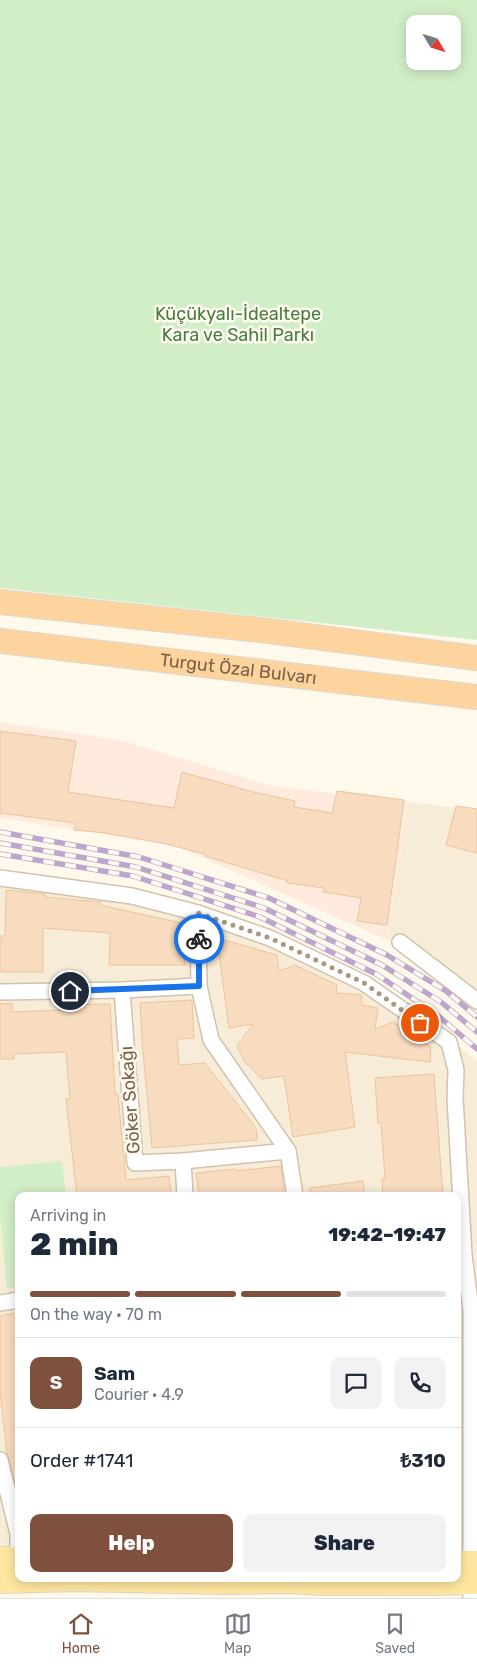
<!DOCTYPE html>
<html lang="en">
<head>
<meta charset="utf-8">
<style>
  :root { --surface:#fff; --page:#f2f2f3; --text:#1f2937; --muted:#747a83; --line:#e0e1e3; --accent:#7e503d }
  body { margin:0; font-family:Rubik,sans-serif; background:var(--page); color:var(--text); height:100vh; display:flex; flex-direction:column; font-size:19px; white-space:nowrap }
  * { box-sizing:border-box; margin:0 }
  p { font-size:16px; color:var(--muted) }
  .icon { flex:none; width:28px; height:28px; fill:none; stroke:currentColor; stroke-width:2; stroke-linecap:round; stroke-linejoin:round }
  .map { position:relative; flex:1; overflow:hidden }
  .details { position:absolute; left:15px; top:1192px; width:446px; height:390px; display:flex; flex-direction:column; background:var(--surface); border-radius:10px; box-shadow:0 2px 12px #0003 }
  .details>* { flex:none }
  .needle { width:32px; rotate:128deg }
  .tools { position:absolute; left:406px; top:15px; display:grid; gap:10px }
  .tools a { display:grid; place-items:center; width:55px; height:55px; border-radius:10px; background:var(--surface); box-shadow:0 2px 12px #0003; font-size:25px }
  .pin { position:absolute; display:grid; place-items:center; width:42px; height:42px; color:#fff; margin:-21px; border:2px solid #fff; border-radius:50%; box-shadow:0 1px 5px #0007 }
  .courier { position:absolute; display:grid; place-items:center; width:50px; height:50px; margin:-25px; border:4px solid #1a73e8; border-radius:50%; background:#fff; color:#222; box-shadow:0 1px 6px #0007 }
  .summary em { font-style:normal; font-weight:800 }
  .summary div { display:flex; flex-direction:column-reverse }
  .summary { display:flex; align-items:center; justify-content:space-between; height:85px; padding:0 15px }
  h1 { font-size:32px; font-weight:800; line-height:38px }
  .bar { display:grid; grid-template-columns:repeat(4,1fr); gap:8px 5px; align-content:center; height:60px; padding:0 15px }
  .bar i { height:6px; border-radius:4px; background:var(--line) }
  .bar .active { background:var(--accent) }
  .bar p { grid-column:span 4 }
  .line { display:flex; align-items:center; gap:12px; padding:0 15px; border-top:1px solid var(--line) }
  .line div { flex:1 }
  .round { display:grid; place-items:center; flex:none; width:52px; height:52px; border-radius:10px; background:var(--page) }
  .cta { display:flex; gap:10px; margin-top:auto; padding:10px 15px }
  .cta a { flex:1; height:58px; border-radius:10px; background:var(--accent); color:#fff; font-size:20px; font-weight:800; line-height:58px; text-align:center }
  .cta a+a { background:var(--page); color:var(--text) }
  .dock { display:flex; justify-content:space-around; align-items:center; height:70px; border-top:1px solid var(--line); background:var(--surface); font-size:14px; color:var(--muted) }
  .dock a { display:grid; justify-items:center; gap:2px }
  .dock .active { color:var(--accent) }
  .map>svg:first-child { display:block }
  .residential { fill:#f7ecd7 }
  .commercial { fill:#ffebdd }
  .green { fill:#d1eec6; fill-rule:evenodd }
  .building { fill:#f7dcbf; stroke:#ebc49d }
  .lines { fill:none; stroke-linecap:round; stroke-linejoin:round }
  .minor-casing { stroke:#d3c2ad; stroke-width:18 }
  .primary-casing { stroke:#ddd6d0; stroke-width:26 }
  .trunk-casing { stroke:#ddd6d0; stroke-width:26 }
  .minor { stroke:#fff; stroke-width:15 }
  .primary { stroke:#ffe7a0; stroke-width:24 }
  .trunk { stroke:#fed49e; stroke-width:24 }
  .rail-casing { stroke:#bea5cb; stroke-width:5.5 }
  .rail { stroke:#fffbf2; stroke-width:4; stroke-dasharray:11; stroke-linecap:butt }
  .done { stroke:#aa9781; stroke-width:5; stroke-dasharray:0 9 }
  .route { stroke:#1a73e8; stroke-width:6 }
  .labels { text-anchor:middle; stroke-width:5; stroke-linejoin:round; paint-order:stroke }
  .park-label { font-size:18px; fill:#487e3d; stroke:#fffbf2 }
  .street-label { font-size:18px; fill:#7d6249; stroke:#fffbf2 }
</style>
</head>
<body>
<div class="map">
<svg width="477" height="1598" viewBox="0 0 477 1598">
  <rect width="100%" height="100%" fill="#fef9ea"/>
  <!-- residential -->
  <g class="residential">
    <path d="M408,802L477,810V995L455,975L387,940Z"/>
    <path d="M0,871L81,882L169,897L270,932L425,1019L477,1061V1566H458V1196H19V1569H0Z"/>
  </g>
  <!-- commercial -->
  <path class="commercial" d="M0,722L120,740L272,786L408,802L387,940L174,845L0,818Z"/>
  <!-- green -->
  <g class="green">
    <path d="M0,0H477V640L0,588ZM415,24H452V61H415Z"/>
    <path d="M62,1161L66,1196H19V1287L7,1288L0,1215V1167Z"/>
  </g>
  <!-- building -->
  <g class="building">
    <path d="M0,731L76,741L68,792L174,808L182,772L253,792L295,801L294,807L332,813L337,791L404,800L387,925L357,921L361,898L323,892L324,888L287,883L288,881L205,856V854L166,844L106,833L74,830L76,823L0,813Z"/>
    <path d="M456,806L477,809V853L446,845Z"/>
    <path d="M6,890L45,894V897L101,902L100,905L181,923L185,965H109L110,933L43,928V972H0V936H5Z"/>
    <path d="M217,938L277,955L279,971L295,965L337,985L336,993L362,995V1005L378,1008L375,1029L393,1022L431,1047L430,1062L345,1052L355,1127L293,1137L284,1076L262,1079L244,1061L237,1046L253,1024L229,1028Z"/>
    <path d="M192,1000L194,1038L177,1039L179,1065L205,1063L256,1128L257,1140L152,1148L142,1041L140,1003Z"/>
    <path d="M12,1003V1012L63,1010V1005L110,1004L115,1094H118L126,1180L169,1176L171,1196H77L66,1099H70L66,1052L14,1054V1059H0V1004Z"/>
    <path d="M434,1074L443,1196H383L382,1179L385,1178L381,1123H378L375,1078Z"/>
    <path d="M281,1166L284,1196H199L196,1173L236,1169V1171Z"/>
    <path d="M363,1181L365,1196H310V1188Z"/>
    <path d="M19,1312V1484H15L9,1458L7,1453L0,1392V1316Z"/>
  </g>
  <g class="lines">
    <!-- minor casing -->
    <g class="minor-casing">
      <g id="minor">
        <path d="M0,878L132,896L198,913L270,938L364,983L449,1042L456,1070L455,1098L464,1255L471,1310V1598"/>
        <path d="M198,913L199,986L211,1040L288,1151L295,1196"/>
        <path d="M400,942L477,1001"/>
        <path d="M122,990L135,1163L183,1161L288,1151"/>
        <path d="M0,992L122,990L199,986"/>
        <path d="M183,1161L185,1196"/>
        <path d="M0,1303L19,1300"/>
        <path d="M0,1460L18,1534V1559"/>
      </g>
    </g>
    <!-- primary casing -->
    <g class="primary-casing">
      <g id="primary">
        <path d="M0,1559H19"/>
        <path d="M458,1563H477"/>
        <path d="M0,1581L73,1579L227,1582L293,1581L321,1583H431L477,1582"/>
      </g>
    </g>
    <!-- trunk casing -->
    <g class="trunk-casing">
      <g id="trunk">
        <path d="M0,602L269,631L477,658"/>
        <path id="s1" d="M0,641L477,697"/>
      </g>
    </g>
    <!-- minor -->
    <use href="#minor" class="minor"/>
    <!-- primary -->
    <use href="#primary" class="primary"/>
    <!-- trunk -->
    <use href="#trunk" class="trunk"/>
    <!-- rail casing -->
    <g class="rail-casing">
      <g id="rail">
        <path d="M0,832L139,857L269,898L387,955L446,991L477,1017"/>
        <path d="M0,843L136,867L264,908L382,965L441,1002L477,1032"/>
        <path d="M0,854L133,876L260,917L376,974L436,1014L477,1049"/>
      </g>
    </g>
    <!-- rail -->
    <use href="#rail" class="rail"/>
  </g>
  <g class="lines">
    <!-- done -->
    <path class="done" d="M199,939L198,913L270,938L364,983L420,1023"/>
    <!-- route -->
    <path class="route" d="M70,991L199,986V939"/>
  </g>
  <g class="labels">
    <!-- park labels -->
    <g class="park-label">
      <text x="238" y="320">Küçükyalı-İdealtepe<tspan x="238" dy="21">Kara ve Sahil Parkı</tspan></text>
    </g>
    <!-- street labels -->
    <g class="street-label">
      <text dy="6" stroke="none"><textPath href="#s1" startOffset="240">Turgut Özal Bulvarı</textPath></text>
      <text transform="translate(130 1100) rotate(-94)" y="6">Göker Sokağı</text>
    </g>
  </g>
</svg>
<div class="tools">
<a><svg class="needle" viewBox="-14 -14 28 28"><path d="M0-13l5 13h-10z" fill="#e53935"/><path d="M0 13l5-13h-10z" fill="#747a83"/></svg></a>
</div>
<div class="pin" style="left:420px;top:1023px;background:#ea580c"><svg class="icon" aria-label="bag" viewBox="0 0 24 24"><path d="M5 8h14l-1 12H6zM9 8a3 3 0 0 1 6 0"/></svg></div>
<div class="pin" style="left:70px;top:991px;background:#1f2937"><svg class="icon" aria-label="home" viewBox="0 0 24 24"><path d="M3 11l9-7 9 7M6 9v11h12V9"/></svg></div>
<div class="courier" style="left:199px;top:939px"><svg class="icon" aria-label="bike" viewBox="0 0 24 24"><circle cx="6" cy="16" r="4"/><circle cx="18" cy="16" r="4"/><path d="M6 16l4-8h5l3 8M10 8l3 8H6M13 5h3"/></svg></div>
<section class="details">
<div class="summary"><div><h1>2 min</h1><p>Arriving in</p></div><em>19:42–19:47</em></div>
<div class="bar"><i class="active"></i><i class="active"></i><i class="active"></i><i></i><p>On the way · 70 m</p></div>
<div class="line" style="height:90px"><b class="round" style="background:var(--accent);color:#fff">S</b><div><b>Sam</b><p>Courier · 4.9</p></div><a class="round"><svg class="icon" aria-label="chat" viewBox="0 0 24 24"><path d="M4 5h16v11H9l-5 4z"/></svg></a><a class="round"><svg class="icon" aria-label="phone" viewBox="0 0 24 24"><path d="M5 4h4l2 5-3 2q2 4 5 5l2-3 5 2v4C11 20 4 13 5 4z"/></svg></a></div>
<div class="line" style="height:65px"><div>Order #1741</div><b>₺310</b></div>
<div class="cta"><a>Help</a><a>Share</a></div>
</section>
</div>
<nav class="dock">
<a class="active"><svg class="icon" aria-label="home" viewBox="0 0 24 24"><path d="M3 11l9-7 9 7M6 9v11h12V9"/></svg>Home</a>
<a><svg class="icon" aria-label="map" viewBox="0 0 24 24"><path d="M3 6l6-2 6 2 6-2v14l-6 2-6-2-6 2zM9 4v14M15 6v14"/></svg>Map</a>
<a><svg class="icon" aria-label="saved" viewBox="0 0 24 24"><path d="M7 4h10v16l-5-4-5 4z"/></svg>Saved</a>
</nav>
</body>
</html>
